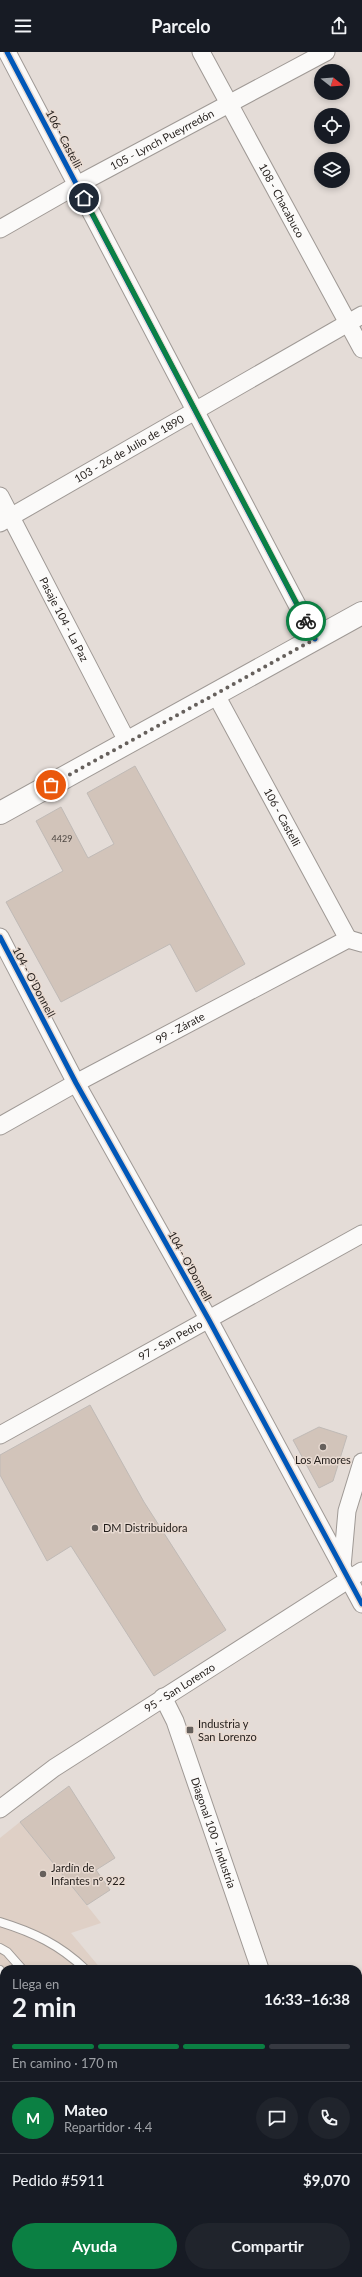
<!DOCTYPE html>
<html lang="es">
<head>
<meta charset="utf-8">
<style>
  :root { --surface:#171b24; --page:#20242c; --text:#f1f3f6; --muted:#9ea1a6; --line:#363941; --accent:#0b8043 }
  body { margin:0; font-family:Lato,sans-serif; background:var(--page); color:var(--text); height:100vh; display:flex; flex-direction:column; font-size:15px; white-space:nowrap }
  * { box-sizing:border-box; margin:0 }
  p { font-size:13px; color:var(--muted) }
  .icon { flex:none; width:22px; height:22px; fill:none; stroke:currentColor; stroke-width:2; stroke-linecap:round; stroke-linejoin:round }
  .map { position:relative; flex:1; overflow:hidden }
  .details { position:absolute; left:0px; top:1913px; width:362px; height:312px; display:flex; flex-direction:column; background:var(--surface); border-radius:12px 12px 0 0; box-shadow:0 2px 6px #0003 }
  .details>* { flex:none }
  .needle { width:26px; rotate:107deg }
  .buttons { position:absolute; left:314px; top:12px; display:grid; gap:8px }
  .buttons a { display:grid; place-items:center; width:36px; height:36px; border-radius:50%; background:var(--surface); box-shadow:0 2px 6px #0003; font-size:20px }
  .pin { position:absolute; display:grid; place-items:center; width:34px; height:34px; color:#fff; margin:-17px; border:2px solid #fff; border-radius:50%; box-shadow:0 1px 4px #0007 }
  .courier { position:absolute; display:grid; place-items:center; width:40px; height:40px; margin:-20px; border:3px solid #0b8043; border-radius:50%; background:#fff; color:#222; box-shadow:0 1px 5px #0007 }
  .summary em { font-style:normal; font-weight:700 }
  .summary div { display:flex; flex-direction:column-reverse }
  .summary { display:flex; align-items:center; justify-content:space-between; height:68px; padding:0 12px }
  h1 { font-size:26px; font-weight:700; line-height:30px }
  .bar { display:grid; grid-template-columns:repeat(4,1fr); gap:6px 4px; align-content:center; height:48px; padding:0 12px }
  .bar i { height:5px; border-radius:3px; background:var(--line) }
  .bar .selected { background:var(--accent) }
  .bar p { grid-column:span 4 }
  .line { display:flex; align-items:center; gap:10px; padding:0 12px; border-top:1px solid var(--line) }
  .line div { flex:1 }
  .round { display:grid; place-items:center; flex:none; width:42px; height:42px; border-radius:21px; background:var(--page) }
  .primary-button { display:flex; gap:8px; margin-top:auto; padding:8px 12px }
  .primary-button a { flex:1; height:46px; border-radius:24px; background:var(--accent); color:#fff; font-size:16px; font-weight:700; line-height:46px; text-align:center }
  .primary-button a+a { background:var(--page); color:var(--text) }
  header { display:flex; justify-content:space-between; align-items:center; height:52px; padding:0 12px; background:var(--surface); font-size:18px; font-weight:700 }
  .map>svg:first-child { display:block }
  .built { fill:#dfd0c6 }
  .building { fill:#d2c4ba; stroke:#c0bab6 }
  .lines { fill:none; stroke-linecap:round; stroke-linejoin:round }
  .lane-casing { stroke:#9f9995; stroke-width:10 }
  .street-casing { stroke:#9f9995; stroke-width:19 }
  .secondary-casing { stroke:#9f9995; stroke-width:24 }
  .lane { stroke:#fbfaf9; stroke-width:8 }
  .street { stroke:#fbfaf9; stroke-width:17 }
  .secondary { stroke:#fbfaf9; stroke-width:22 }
  .cycleway-casing { stroke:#e9dbd2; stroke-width:8 }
  .cycleway { stroke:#0057b8; stroke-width:5 }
  .done { stroke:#66605c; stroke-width:4; stroke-dasharray:0 7.2 }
  .route { stroke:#0b8043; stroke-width:5 }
  .poi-dot { fill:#66605c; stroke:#e9dbd2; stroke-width:1.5 }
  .labels { text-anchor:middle; stroke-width:3; stroke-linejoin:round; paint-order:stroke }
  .number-label { font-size:9px; fill:#4e4742 }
  .street-label { font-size:11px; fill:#221d1a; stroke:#e9dbd2 }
  .poi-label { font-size:11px; fill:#221d1a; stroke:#e9dbd2; text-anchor:start }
</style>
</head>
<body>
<header><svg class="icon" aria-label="menu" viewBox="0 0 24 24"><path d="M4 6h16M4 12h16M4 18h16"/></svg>Parcelo<svg class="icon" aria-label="share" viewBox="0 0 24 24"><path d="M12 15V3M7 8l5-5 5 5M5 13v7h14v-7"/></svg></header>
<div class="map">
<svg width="362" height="2225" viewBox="0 0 362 2225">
  <rect width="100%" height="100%" fill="#e4dcd7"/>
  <!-- built -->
  <path class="built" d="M20,1770L101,1871L71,1881L101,1917H4V2221H247L248,2225H0V1786Z"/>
  <!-- building -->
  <g class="building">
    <path d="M135,714L245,912L196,940L170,892L61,950L6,850L63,819L36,769L61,755L88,806L114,792L87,741Z"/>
    <path d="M90,1353L144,1450L226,1578L154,1624L71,1494L47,1509L0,1423V1403Z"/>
    <path d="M319,1375L347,1384L333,1429L319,1436L293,1388Z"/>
    <path d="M69,1734L115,1806L96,1818L110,1838L87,1853L20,1770Z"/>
  </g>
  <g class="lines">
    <!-- lane casing -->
    <g class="lane-casing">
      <g id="lane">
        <path d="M0,1870C33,1880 60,1893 85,1917"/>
        <path d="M0,1896L7,1900L22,1917"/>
        <path d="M0,1918L4,1923"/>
        <path d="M0,1995L4,1987"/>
        <path d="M233,2221L234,2225"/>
      </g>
    </g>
    <!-- street casing -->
    <g class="street-casing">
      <g id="street">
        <path d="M7,0L315,587"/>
        <path id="s1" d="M201,0L362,297"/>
        <path id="s2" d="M0,177L77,133L326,0"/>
        <path id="s3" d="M0,444L128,691"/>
        <path id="s4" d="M0,471L362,263"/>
        <path id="s5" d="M216,643L348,887"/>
        <path d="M0,885L76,1031L209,1268L362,1552"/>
        <path id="s6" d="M0,1074L76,1031L348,887L362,891"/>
        <path id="s7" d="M0,1383L362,1182"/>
        <path d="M342,1515L347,1459L362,1410"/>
        <path id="s8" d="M163,1645L175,1669L260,1917"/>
        <path id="s9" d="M0,1757L54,1716L362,1519"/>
        <path d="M358,1980L362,1978"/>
        <path d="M358,2202L362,2213"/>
      </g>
    </g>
    <!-- secondary casing -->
    <g class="secondary-casing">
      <path id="secondary" d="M0,761L362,561"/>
    </g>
    <!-- lane -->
    <use href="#lane" class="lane"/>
    <!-- street -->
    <use href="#street" class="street"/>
    <!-- secondary -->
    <use href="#secondary" class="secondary"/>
    <!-- cycleway casing -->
    <g class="cycleway-casing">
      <g id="cycleway">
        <path d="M7,0L315,587"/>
        <path d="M0,885L76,1031L209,1268L362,1552"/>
      </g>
    </g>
    <!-- cycleway -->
    <use href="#cycleway" class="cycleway"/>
  </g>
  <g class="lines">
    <!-- done -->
    <path class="done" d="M51,733L315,587L306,569"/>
    <!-- route -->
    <path class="route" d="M84,146L306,569"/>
  </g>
  <!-- markers -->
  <g class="poi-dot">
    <circle cx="323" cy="1395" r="4"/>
    <circle cx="95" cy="1476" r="4"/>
    <rect x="186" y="1674" width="8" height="8" rx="2"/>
    <circle cx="43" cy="1822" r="4"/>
  </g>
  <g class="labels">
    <!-- number labels -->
    <g class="number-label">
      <text x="62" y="790">4429</text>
    </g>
    <!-- street labels -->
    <g class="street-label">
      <text transform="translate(64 87) rotate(62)" y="4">106 - Castelli</text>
      <text dy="4" stroke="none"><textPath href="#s2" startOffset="185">105 - Lynch Pueyrredón</textPath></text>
      <text dy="4" stroke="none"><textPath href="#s1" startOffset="169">108 - Chacabuco</textPath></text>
      <text dy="4" stroke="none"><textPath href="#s4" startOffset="149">103 - 26 de Julio de 1890</textPath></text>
      <text dy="4" stroke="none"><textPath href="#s3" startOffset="139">Pasaje 104 - La Paz</textPath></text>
      <text dy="4" stroke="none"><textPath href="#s5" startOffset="139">106 - Castelli</textPath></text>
      <text transform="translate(34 930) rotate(62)" y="4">104 - O'Donnell</text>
      <text dy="4" stroke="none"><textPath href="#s6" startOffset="205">99 - Zárate</textPath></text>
      <text transform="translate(190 1214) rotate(61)" y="4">104 - O'Donnell</text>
      <text dy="4" stroke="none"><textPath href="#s7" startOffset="195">97 - San Pedro</textPath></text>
      <text dy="4" stroke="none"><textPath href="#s9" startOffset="217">95 - San Lorenzo</textPath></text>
      <text dy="4" stroke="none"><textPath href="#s8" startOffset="145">Diagonal 100 - Industria</textPath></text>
    </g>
    <!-- poi labels -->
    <g class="poi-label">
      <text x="323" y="1412" text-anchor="middle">Los Amores</text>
      <text x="103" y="1480">DM Distribuidora</text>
      <text x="198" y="1676">Industria y<tspan x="198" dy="13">San Lorenzo</tspan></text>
      <text x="51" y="1820">Jardín de<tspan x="51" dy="13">Infantes nº 922</tspan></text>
    </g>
  </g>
</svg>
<div class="buttons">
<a><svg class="needle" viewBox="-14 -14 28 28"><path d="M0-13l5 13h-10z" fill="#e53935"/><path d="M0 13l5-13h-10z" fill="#9ea1a6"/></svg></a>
<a><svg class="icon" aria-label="locate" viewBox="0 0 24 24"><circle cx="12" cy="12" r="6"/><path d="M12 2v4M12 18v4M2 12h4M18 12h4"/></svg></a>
<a><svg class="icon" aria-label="layers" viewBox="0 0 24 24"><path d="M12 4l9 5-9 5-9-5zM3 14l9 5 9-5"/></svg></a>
</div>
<div class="pin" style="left:51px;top:733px;background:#ea580c"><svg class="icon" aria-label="bag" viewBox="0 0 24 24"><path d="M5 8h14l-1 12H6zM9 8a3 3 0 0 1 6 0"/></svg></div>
<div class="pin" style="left:84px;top:146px;background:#1f2937"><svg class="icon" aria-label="home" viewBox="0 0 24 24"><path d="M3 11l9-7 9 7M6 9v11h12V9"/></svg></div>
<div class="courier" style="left:306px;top:569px"><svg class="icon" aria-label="bike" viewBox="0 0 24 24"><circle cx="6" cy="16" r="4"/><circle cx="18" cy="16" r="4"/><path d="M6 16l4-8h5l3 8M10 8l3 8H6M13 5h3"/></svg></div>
<section class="details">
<div class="summary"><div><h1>2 min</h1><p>Llega en</p></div><em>16:33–16:38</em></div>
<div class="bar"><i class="selected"></i><i class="selected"></i><i class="selected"></i><i></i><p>En camino · 170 m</p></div>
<div class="line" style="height:72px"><b class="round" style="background:var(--accent);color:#fff">M</b><div><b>Mateo</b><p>Repartidor · 4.4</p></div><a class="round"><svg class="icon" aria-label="chat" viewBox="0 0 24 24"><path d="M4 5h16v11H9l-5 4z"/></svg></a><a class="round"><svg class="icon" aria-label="phone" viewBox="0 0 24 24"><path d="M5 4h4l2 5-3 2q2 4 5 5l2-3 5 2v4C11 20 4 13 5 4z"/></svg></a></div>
<div class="line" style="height:52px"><div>Pedido #5911</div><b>$9,070</b></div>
<div class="primary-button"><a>Ayuda</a><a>Compartir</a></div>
</section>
</div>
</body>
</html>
